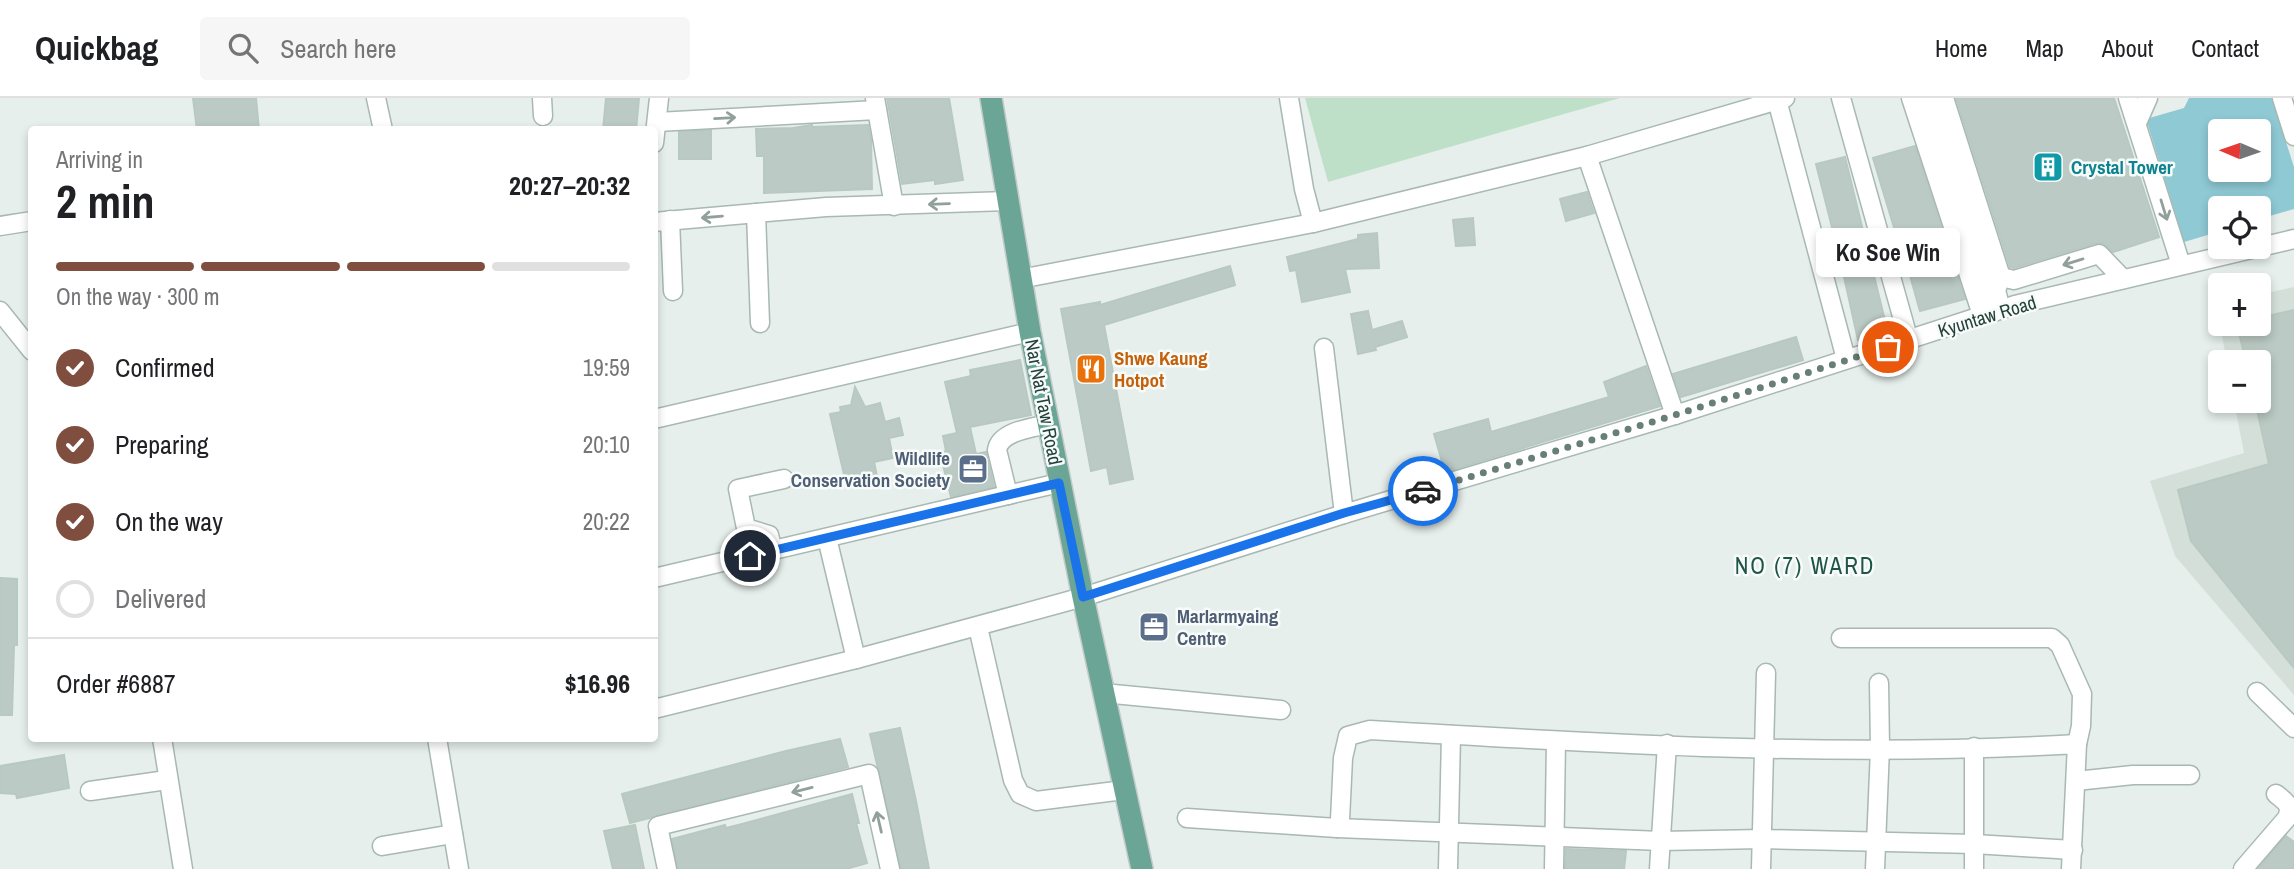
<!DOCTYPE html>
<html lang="en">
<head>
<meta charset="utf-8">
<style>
  :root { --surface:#fff; --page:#f6f6f6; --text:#202124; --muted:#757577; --line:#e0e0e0; --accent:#7f4e3f }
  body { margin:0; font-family:"Archivo Narrow",sans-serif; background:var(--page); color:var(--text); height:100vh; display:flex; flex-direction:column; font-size:26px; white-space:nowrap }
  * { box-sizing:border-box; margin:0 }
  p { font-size:23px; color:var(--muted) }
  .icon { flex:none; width:38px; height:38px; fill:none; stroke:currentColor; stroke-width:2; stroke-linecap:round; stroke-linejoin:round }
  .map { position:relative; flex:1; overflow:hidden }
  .sheet { position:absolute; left:28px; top:28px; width:630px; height:616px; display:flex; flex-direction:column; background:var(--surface); border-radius:7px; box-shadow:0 4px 10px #0003 }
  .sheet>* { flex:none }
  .needle { width:46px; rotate:272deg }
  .buttons { position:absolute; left:2208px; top:21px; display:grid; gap:14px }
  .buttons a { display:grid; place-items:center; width:63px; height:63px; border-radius:7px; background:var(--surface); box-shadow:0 4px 10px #0003; font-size:35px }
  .pin { position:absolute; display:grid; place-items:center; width:60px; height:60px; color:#fff; margin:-30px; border:4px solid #fff; border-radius:50%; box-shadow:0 2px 7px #0007 }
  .courier { position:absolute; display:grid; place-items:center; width:70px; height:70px; margin:-35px; border:5px solid #1a73e8; border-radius:50%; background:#fff; color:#222; box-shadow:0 2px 9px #0007 }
  .bubble { position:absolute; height:49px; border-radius:7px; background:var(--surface); box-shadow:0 4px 10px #0003; font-size:23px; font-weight:800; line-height:49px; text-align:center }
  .head em { font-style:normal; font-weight:800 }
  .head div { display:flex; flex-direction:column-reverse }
  .head { display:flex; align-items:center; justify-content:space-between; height:119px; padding:0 28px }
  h1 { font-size:46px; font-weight:800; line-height:52px }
  .bar { display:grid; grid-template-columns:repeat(4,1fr); gap:10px 7px; align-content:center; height:84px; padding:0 28px }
  .bar i { height:9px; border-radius:5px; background:var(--line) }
  .bar .current { background:var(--accent) }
  .bar p { grid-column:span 4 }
  .line { display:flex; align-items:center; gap:18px; padding:0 28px; border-top:2px solid var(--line) }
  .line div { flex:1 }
  ol { padding:0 28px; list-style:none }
  li { display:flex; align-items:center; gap:21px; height:77px }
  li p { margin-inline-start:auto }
  li .icon { padding:7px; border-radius:50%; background:var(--accent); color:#fff; stroke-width:4 }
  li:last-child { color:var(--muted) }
  li i { width:38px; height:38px; border:4px solid var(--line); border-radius:50% }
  header { display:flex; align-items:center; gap:42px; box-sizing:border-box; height:98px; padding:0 35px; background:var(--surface); border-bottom:2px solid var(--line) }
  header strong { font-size:33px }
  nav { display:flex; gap:38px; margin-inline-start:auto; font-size:24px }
  .search { width:490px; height:63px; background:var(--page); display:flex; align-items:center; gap:18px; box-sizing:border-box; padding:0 24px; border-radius:7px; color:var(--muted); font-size:26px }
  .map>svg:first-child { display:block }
  .built { fill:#d4dfda }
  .green { fill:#bfe0c8 }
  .water { fill:#8ec9d4; fill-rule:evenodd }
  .building { fill:#bbcac4; stroke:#b8c9c2; stroke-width:2 }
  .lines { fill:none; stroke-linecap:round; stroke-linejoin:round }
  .minor-casing { stroke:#a8b8b2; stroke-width:21 }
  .major-casing { stroke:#c2cac8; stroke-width:24 }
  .minor { stroke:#fff; stroke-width:18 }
  .major { stroke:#6aa596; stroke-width:21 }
  .oneway { stroke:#92a09c }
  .done { stroke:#687f78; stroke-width:7; stroke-dasharray:0 12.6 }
  .route { stroke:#1a73e8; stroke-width:9 }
  .labels { text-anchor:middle; stroke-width:5; stroke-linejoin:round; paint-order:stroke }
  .culture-label { font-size:19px; font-weight:bold; fill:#0d838f; stroke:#f7fbf9; text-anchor:start }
  .street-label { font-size:19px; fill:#24423a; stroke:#f7fbf9 }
  .food-label { font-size:19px; font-weight:bold; fill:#c56008; stroke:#f7fbf9; text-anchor:start }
  .service-label { font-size:19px; font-weight:bold; fill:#4e5e75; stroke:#f7fbf9; text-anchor:end }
  .quarter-label { font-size:23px; letter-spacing:2px; fill:#1f5548; stroke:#f7fbf9 }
</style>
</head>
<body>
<header>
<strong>Quickbag</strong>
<div class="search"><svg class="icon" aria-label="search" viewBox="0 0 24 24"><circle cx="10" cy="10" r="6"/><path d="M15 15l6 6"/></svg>Search here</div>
<nav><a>Home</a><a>Map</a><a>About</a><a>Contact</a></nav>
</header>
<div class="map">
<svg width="2294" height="771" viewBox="0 0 2294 771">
  <rect width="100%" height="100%" fill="#e6efeb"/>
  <!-- built -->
  <path class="built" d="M2294,189V597L2175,458L2150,383L2244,355L2234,303H2259V264H2227L2216,207L2221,206V226H2259V197Z"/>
  <!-- green -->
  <path class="green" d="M1305,0H1620L1328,84Z"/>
  <!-- water -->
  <path class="water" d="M2189,0H2272L2294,69V111L2259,121V110H2221V133L2184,144L2146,21L2184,10ZM2221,33H2259V72H2221Z"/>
  <!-- building -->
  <g class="building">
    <path d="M193,0H256L259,32H197Z"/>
    <path d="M606,0H639L636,32H603Z"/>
    <path d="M887,0H949L963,82L935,86V82L902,86Z"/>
    <path d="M1956,0H2114L2159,139L2113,154L2103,145H2096L2014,170L2010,169Z"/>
    <path d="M812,27V29L868,27L871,42L872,91L764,95V58H757L756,31L793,30Z"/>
    <path d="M711,32V61H679V34Z"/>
    <path d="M1915,48L1965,201L1920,213L1898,135L1896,136L1873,60Z"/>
    <path d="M1845,59L1888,235L1858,242L1841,165L1816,66Z"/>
    <path d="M1587,94L1594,115L1566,123L1560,101Z"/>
    <path d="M1473,120L1475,147L1456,148L1453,122Z"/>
    <path d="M1377,135L1379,170L1345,171L1350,194L1302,204L1296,172L1290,173L1287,159L1358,141V137Z"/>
    <path d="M1230,168L1235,187L1104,227L1133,381L1110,386L1107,369L1091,373L1061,211L1100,204V207Z"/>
    <path d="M2294,212V570L2191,443L2178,392L2269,366L2255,303H2259V264H2246L2237,226H2259V220Z"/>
    <path d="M1368,213L1372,232L1402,223L1407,239L1375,249L1376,252L1358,256L1351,216Z"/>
    <path d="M1796,239L1803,262L1681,299L1673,276Z"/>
    <path d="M1020,262L1031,317L970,329L976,356L986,354L994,389L951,399L940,355L946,353L943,338L957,335L945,284L971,278L970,272Z"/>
    <path d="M1646,268L1660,308L1445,374L1434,336L1488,321L1491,334L1609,299L1604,284Z"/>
    <path d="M855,289L865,309L880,305L885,324L899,320L903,337L889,340L893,360L874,364L877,378L846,385L830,316L841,314L840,309L851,307Z"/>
    <path d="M0,480L17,481V547H14L12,617H0Z"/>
    <path d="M900,630L916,703L929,771H901L870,636Z"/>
    <path d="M840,641L848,669L630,725L622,696L786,653Z"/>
    <path d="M64,657L69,690L17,700L16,696L0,695V668Z"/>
    <path d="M852,696L859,725H856L867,765L846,771H678L672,741L725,727L726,730L742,726Z"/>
    <path d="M635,727L644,771H613L604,733Z"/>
    <path d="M2286,738L2294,744V771H2258Z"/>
    <path d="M1566,751L1626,753L1624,771H1565Z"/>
  </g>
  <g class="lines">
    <!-- minor casing -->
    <g class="minor-casing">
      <g id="minor">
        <path d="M376,0L383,32"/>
        <path d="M542,0L543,18"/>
        <path d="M875,0L894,108"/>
        <path d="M1289,0L1304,91L1313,125"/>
        <path d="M1841,0L1909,243"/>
        <path d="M1911,0L1982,217"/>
        <path d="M1929,0L1996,213"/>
        <path d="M1944,0L2001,179L1996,192L1999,204"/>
        <path d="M2128,0L2181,167"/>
        <path d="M2282,0L2294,38"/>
        <path d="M1777,2L1846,261"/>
        <path d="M657,24L877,12"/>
        <path d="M2137,25L2148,0"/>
        <path d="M654,45L659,0"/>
        <path d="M1587,58L1675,317"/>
        <path d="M756,115L760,225"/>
        <path d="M670,122L673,193"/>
        <path d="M654,124L826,109L1007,103"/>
        <path d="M0,128L32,123"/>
        <path d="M2001,179L2014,182L2099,156L2123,181"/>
        <path d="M1020,181L1313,125L1587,58L1785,0"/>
        <path d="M0,213L32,253"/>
        <path d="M1324,250L1344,416"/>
        <path d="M654,321L1030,234"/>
        <path d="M1008,397L997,352C1000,333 1032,330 1048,326"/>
        <path d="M827,440L856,561"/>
        <path d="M773,453L769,437L746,430L738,391L784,381"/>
        <path d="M654,480L1059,385"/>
        <path d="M978,529L1013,682L1020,696L1036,703L1124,692"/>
        <path d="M1841,540H2052L2060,547L2082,596L2081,628L2077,646"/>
        <path d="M2257,594L2294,630"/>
        <path d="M1103,595L1281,612"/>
        <path d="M654,611L856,561L1083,499L1344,416L1675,317L2015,207L2294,141"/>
        <path d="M162,640L183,771"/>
        <path d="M437,640L459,771"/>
        <path d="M2076,683L2133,677H2190"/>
        <path d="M90,693L167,682"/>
        <path d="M1187,720L1337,730L1340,722L1343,660L1348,638L1370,632C1605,646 1842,660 2077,646L2071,771"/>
        <path d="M1337,730L1661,743L1762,741L1974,746L2073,752"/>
        <path d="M382,748L453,736"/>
        <path d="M667,771L658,728L869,676L890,771"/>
        <path d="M1448,771L1451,637"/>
        <path d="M1554,771L1556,643"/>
        <path d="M1659,771L1667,646"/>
        <path d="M1761,771L1766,575"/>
        <path d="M1875,771L1880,650L1879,585"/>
        <path d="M1974,771V649"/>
        <path d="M2243,771L2287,720C2292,707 2286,704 2276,696"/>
      </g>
    </g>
    <!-- major casing -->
    <g class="major-casing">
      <path id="major" d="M991,0L1030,234L1083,499L1142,771"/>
    </g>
    <!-- minor -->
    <use href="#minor" class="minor"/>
    <!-- major -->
    <use href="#major" class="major"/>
  </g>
  <!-- one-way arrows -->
  <defs><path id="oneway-shaft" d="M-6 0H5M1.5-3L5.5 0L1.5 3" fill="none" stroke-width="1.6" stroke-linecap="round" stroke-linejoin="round" transform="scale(1.75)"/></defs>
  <g class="oneway">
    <use href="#oneway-shaft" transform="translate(725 20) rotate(-3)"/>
    <use href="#oneway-shaft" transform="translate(939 106) rotate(178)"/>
    <use href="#oneway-shaft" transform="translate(2164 112) rotate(73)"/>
    <use href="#oneway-shaft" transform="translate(712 119) rotate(175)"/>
    <use href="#oneway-shaft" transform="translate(2073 164) rotate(163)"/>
    <use href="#oneway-shaft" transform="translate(802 692) rotate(166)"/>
    <use href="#oneway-shaft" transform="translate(879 724) rotate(-103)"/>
  </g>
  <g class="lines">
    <!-- done -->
    <path class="done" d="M1423,393L1675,317L1888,249"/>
    <!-- route -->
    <path class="route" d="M750,458L1059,385L1083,499L1344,415L1423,393"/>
  </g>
  <!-- icons -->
  <defs>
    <g id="building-square" transform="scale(1.575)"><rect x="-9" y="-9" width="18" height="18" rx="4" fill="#0f9aa8" stroke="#f7fbf9"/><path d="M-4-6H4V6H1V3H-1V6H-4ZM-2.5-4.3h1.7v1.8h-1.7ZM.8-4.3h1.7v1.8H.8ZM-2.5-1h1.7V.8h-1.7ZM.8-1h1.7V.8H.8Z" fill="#fff"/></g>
    <g id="restaurant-square" transform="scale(1.575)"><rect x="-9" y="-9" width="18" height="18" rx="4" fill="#e8710a" stroke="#f7fbf9"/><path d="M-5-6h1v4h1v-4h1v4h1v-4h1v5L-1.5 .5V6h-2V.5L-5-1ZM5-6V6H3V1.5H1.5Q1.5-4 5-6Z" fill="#fff"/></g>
    <g id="office-square" transform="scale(1.575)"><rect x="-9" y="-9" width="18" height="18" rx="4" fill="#5c6f8a" stroke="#f7fbf9"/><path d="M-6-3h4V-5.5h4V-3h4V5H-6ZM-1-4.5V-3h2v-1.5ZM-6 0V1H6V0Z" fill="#fff"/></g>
  </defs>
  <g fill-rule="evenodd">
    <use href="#building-square" x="2048" y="69"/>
    <use href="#restaurant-square" x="1091" y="271"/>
    <use href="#office-square" x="973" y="371"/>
    <use href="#office-square" x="1154" y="529"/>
  </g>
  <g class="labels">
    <!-- culture labels -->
    <g class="culture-label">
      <text x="2071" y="76">Crystal Tower</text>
    </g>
    <!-- street labels -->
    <g class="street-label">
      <text transform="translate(1987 218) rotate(-17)" y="7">Kyuntaw Road</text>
      <text transform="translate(1044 304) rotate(79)" y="7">Nar Nat Taw Road</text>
    </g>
    <!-- food labels -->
    <g class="food-label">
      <text x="1114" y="267">Shwe Kaung<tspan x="1114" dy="22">Hotpot</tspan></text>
    </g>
    <!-- service labels -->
    <g class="service-label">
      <text x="950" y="367">Wildlife<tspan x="950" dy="22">Conservation Society</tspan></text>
      <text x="1177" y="525" text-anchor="start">Marlarmyaing<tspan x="1177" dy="22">Centre</tspan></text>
    </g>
    <!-- quarter labels -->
    <g class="quarter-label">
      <text x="1805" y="476">NO (7) WARD</text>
    </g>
  </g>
</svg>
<div class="buttons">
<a><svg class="needle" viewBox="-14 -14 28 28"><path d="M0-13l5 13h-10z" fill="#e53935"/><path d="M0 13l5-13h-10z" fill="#757577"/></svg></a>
<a><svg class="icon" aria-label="locate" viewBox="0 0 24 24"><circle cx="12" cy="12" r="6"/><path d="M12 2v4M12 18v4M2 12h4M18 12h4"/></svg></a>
<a>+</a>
<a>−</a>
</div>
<div class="pin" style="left:1888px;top:249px;background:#ea580c"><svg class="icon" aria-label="bag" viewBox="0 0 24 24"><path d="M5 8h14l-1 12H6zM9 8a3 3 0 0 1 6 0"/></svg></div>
<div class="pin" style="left:750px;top:458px;background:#1f2937"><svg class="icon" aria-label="home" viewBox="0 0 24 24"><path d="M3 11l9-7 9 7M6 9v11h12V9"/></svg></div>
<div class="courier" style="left:1423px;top:393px"><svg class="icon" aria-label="car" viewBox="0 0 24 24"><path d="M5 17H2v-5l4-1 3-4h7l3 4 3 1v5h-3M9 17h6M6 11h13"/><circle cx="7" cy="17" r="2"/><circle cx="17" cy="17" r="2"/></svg></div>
<div class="bubble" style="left:1816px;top:130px;width:144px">Ko Soe Win</div>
<section class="sheet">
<div class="head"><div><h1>2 min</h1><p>Arriving in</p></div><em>20:27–20:32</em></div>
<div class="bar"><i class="current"></i><i class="current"></i><i class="current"></i><i></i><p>On the way · 300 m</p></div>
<ol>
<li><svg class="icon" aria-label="check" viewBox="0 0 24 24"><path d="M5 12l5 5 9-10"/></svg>Confirmed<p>19:59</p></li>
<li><svg class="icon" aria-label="check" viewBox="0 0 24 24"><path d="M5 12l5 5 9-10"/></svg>Preparing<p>20:10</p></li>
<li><svg class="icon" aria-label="check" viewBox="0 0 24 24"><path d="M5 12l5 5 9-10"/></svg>On the way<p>20:22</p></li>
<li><i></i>Delivered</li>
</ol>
<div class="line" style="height:91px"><div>Order #6887</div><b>$16.96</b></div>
</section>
</div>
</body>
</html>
